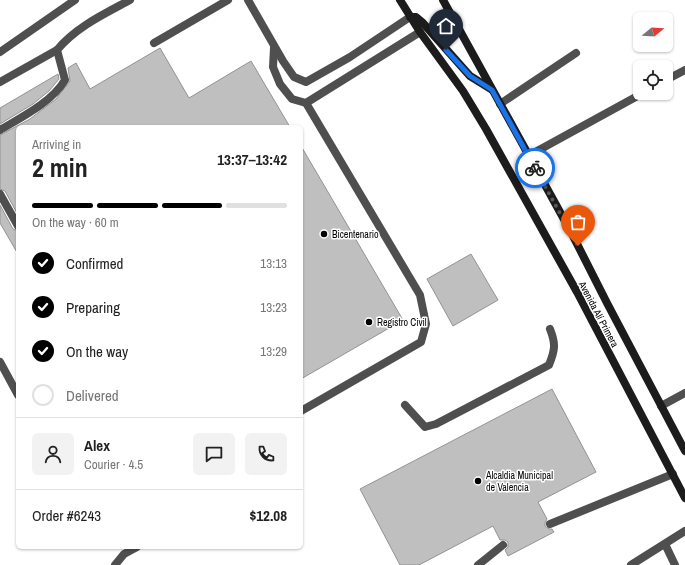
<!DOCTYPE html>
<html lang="en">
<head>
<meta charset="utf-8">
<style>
  :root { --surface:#fff; --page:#f2f2f2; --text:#222; --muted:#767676; --line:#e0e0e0; --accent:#000 }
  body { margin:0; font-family:"Archivo Narrow",sans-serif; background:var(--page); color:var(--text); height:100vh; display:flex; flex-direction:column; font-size:15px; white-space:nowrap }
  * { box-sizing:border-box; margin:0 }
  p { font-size:13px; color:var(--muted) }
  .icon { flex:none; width:22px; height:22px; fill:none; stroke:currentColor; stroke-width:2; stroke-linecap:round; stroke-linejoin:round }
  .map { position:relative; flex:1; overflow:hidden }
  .drawer { position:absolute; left:16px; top:125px; width:287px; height:424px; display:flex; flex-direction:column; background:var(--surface); border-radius:6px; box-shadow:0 1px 3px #0004 }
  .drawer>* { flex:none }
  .needle { width:26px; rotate:72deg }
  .controls { position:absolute; left:633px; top:12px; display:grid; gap:8px }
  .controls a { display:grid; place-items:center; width:40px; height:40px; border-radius:6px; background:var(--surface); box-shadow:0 1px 3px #0004; font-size:20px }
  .pin { position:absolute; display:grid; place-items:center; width:34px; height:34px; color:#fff; margin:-41px -17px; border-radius:50% 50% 50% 0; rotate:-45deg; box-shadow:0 0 4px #0007 }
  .pin .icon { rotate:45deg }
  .courier { position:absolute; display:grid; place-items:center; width:40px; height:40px; margin:-20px; border:3px solid #1a73e8; border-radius:50%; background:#fff; color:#222; box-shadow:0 1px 5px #0007 }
  .summary em { font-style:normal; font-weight:700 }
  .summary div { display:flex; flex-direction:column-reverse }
  .summary { display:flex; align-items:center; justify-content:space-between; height:68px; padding:0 16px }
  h1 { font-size:26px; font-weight:700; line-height:30px }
  .bar { display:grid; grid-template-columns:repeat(4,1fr); gap:6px 4px; align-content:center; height:48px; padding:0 16px }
  .bar i { height:5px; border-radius:3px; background:var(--line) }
  .bar .active { background:var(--accent) }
  .bar p { grid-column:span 4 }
  .line { display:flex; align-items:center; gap:10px; padding:0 16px; border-top:1px solid var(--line) }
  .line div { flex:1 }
  .round { display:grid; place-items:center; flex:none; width:42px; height:42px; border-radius:6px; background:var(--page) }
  ol { padding:0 16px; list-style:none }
  li { display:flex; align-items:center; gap:12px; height:44px }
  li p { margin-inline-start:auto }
  li .icon { padding:4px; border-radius:50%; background:var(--accent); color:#fff; stroke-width:4 }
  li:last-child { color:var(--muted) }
  li i { width:22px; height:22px; border:2px solid var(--line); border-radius:50% }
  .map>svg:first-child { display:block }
  .building { fill:#bfbfbf; stroke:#939393 }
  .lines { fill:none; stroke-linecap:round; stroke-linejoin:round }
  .service { stroke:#4f4f4f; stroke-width:8 }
  .secondary { stroke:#1c1c1c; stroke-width:8 }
  .done { stroke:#595959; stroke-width:4; stroke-dasharray:0 7.2 }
  .route { stroke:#1a73e8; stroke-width:5 }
  .poi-dot { fill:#000; stroke:#fff; stroke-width:1.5 }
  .labels { text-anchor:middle; stroke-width:3; stroke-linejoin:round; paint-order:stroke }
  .poi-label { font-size:10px; fill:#000; stroke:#fff; text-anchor:start }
  .street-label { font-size:10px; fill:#000; stroke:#fff }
</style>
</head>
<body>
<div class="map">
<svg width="685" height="565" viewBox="0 0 685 565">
  <rect width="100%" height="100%" fill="#fff"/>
  <!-- building -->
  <g class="building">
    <path d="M160,48L189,98L251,61L290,127H18V215L5,191L0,189V135L30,119L56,99L70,81L68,68L76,63L90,89Z"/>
    <path d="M58,74L59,79L49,91L33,104L0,124V108Z"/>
    <path d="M301,146L403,320L301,379Z"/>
    <path d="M0,205L13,229L18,231V254L0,223Z"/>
    <path d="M471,254L498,300L453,326L427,279Z"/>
    <path d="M552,389L596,472L538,502L547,519L545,523V526L549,529H552L554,532L508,556L505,550L508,547V542L505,540H500L493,526L419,565H400L360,489Z"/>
  </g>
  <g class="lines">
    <!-- service -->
    <g class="service">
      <path d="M248,0L283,61L294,77L306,82L350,57L410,17"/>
      <path d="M154,43L228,0"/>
      <path d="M274,48L273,67L280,84L292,99L306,103"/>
      <path d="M0,52L75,0"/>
      <path d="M666,80L685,70"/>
      <path d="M0,82L57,50"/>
      <path d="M500,104L576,53"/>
      <path d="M0,130C22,117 52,102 65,80L57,50C76,27 104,14 130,0"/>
      <path d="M528,156L643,93"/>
      <path d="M0,194L18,226"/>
      <path d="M0,362L18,395"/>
      <path d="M405,405L425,427L436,424L549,365C555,350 556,344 550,329"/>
      <path d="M661,406L685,393"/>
      <path d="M301,411L421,342L426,324L420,295L306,103L420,32"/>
      <path d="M550,524L673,474"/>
      <path d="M665,544L675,565"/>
      <path d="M115,565L124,554L137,547"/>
      <path d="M478,565L503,545"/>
      <path d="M631,565L685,531"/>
    </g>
    <!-- secondary -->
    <g class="secondary">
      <path d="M400,0L420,32L463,91L486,129L577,292L685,498"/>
      <path d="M443,0L571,232L607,303L685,451"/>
      <path d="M410,17H416L422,22L470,76L491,89"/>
    </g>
  </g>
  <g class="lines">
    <!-- done -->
    <path class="done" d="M535,168L578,246"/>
    <!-- route -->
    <path class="route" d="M446,50L470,76L492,90L535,168"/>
  </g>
  <!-- markers -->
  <g class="poi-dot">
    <circle cx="324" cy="234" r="4"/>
    <circle cx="369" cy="322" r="4"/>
    <circle cx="478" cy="481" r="4"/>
  </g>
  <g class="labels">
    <!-- poi labels -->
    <g class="poi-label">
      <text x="332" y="238">Bicentenario</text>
      <text x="377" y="326">Registro Civil</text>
      <text x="486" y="479">Alcaldia Municipal<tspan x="486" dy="12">de Valencia</tspan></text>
    </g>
    <!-- street labels -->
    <g class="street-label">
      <text transform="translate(599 314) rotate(62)" y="4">Avenida Alí Primera</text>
    </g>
  </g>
</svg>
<div class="controls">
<a><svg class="needle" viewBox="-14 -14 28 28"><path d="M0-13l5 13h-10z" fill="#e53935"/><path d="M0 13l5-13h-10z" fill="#767676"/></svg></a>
<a><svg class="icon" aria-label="locate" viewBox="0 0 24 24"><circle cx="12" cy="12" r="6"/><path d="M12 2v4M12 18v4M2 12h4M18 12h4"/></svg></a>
</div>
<div class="pin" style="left:578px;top:246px;background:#ea580c"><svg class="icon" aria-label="bag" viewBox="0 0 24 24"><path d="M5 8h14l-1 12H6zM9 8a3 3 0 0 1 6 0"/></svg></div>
<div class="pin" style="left:446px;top:50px;background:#1f2937"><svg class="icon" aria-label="home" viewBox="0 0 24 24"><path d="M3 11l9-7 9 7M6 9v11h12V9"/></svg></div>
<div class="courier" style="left:535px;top:168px"><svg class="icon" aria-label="bike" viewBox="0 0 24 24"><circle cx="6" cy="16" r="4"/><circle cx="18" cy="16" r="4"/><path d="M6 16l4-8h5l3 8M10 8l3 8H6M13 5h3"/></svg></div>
<section class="drawer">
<div class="summary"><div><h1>2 min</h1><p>Arriving in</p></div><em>13:37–13:42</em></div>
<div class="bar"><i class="active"></i><i class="active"></i><i class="active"></i><i></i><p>On the way · 60 m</p></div>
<ol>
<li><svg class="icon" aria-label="check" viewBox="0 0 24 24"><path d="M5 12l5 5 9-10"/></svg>Confirmed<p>13:13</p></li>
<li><svg class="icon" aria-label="check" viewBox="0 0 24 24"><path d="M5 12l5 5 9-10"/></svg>Preparing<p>13:23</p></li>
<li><svg class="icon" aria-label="check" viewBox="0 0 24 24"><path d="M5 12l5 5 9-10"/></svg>On the way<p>13:29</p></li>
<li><i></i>Delivered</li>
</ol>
<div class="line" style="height:72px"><a class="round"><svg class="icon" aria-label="person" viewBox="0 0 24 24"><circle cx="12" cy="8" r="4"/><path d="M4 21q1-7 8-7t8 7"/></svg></a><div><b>Alex</b><p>Courier · 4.5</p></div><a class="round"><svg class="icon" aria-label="chat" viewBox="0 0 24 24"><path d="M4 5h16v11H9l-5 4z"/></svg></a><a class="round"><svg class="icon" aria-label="phone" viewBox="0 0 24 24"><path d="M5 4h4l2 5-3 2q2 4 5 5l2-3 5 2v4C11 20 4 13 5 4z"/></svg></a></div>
<div class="line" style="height:52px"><div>Order #6243</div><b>$12.08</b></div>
</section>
</div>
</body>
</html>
